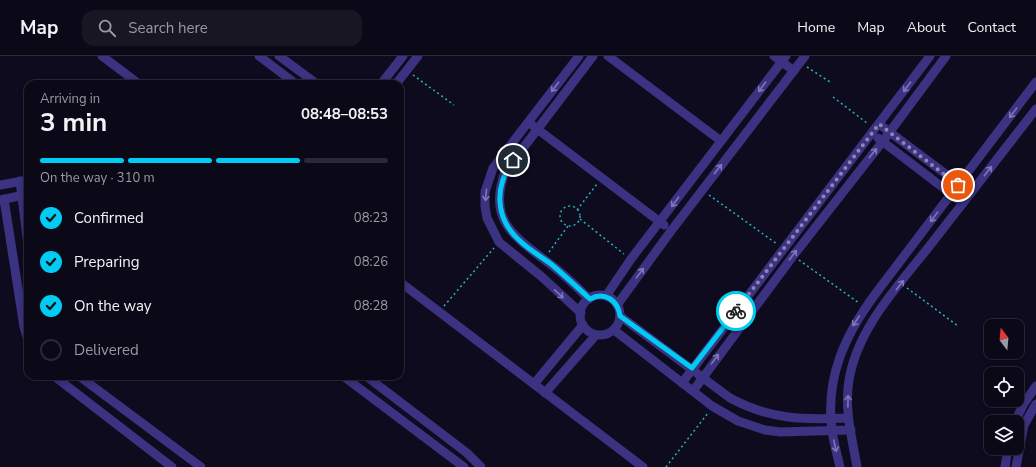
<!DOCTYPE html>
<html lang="en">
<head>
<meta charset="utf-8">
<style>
  :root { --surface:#0b0817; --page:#191624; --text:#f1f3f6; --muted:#9a9aa1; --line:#2b2936; --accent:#00cbf3 }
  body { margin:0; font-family:"Nunito Sans",sans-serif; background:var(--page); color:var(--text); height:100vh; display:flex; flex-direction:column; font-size:15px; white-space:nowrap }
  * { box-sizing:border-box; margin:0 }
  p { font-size:13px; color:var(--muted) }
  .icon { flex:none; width:22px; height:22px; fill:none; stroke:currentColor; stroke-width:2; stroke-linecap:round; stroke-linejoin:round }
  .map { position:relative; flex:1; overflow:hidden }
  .panel { position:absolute; left:24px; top:24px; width:380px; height:300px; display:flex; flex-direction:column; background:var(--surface); border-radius:12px; box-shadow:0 2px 6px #0003,0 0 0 1px var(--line) }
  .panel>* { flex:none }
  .needle { width:26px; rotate:344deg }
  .buttons { position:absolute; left:984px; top:263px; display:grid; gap:8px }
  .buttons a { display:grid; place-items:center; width:40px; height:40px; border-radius:8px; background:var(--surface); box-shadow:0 2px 6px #0003,0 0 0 1px var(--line); font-size:20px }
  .pin { position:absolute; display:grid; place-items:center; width:34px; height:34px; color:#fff; margin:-17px; border:2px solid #fff; border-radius:50%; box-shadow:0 1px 4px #0007 }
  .courier { position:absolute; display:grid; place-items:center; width:40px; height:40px; margin:-20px; border:3px solid #00cbf3; border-radius:50%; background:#fff; color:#222; box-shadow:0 1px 5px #0007 }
  .headline em { font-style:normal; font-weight:700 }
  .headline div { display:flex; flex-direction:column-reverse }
  .headline { display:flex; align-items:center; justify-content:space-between; height:68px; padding:0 16px }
  h1 { font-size:26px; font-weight:700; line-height:30px }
  .bar { display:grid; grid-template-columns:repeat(4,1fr); gap:6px 4px; align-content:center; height:48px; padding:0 16px }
  .bar i { height:5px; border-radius:3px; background:var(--line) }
  .bar .current { background:var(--accent) }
  .bar p { grid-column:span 4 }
  ol { padding:0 16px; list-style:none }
  li { display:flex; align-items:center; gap:12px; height:44px }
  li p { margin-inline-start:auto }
  li .icon { padding:4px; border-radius:50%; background:var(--accent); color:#111; stroke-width:4 }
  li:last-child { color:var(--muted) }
  li i { width:22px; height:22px; border:2px solid var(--line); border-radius:50% }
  header { display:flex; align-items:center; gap:24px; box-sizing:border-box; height:56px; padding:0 20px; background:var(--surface); border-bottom:1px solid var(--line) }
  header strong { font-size:19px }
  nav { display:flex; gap:22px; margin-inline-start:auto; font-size:14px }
  .search { width:280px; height:36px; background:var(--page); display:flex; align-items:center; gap:10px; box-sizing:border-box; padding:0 14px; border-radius:12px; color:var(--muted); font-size:15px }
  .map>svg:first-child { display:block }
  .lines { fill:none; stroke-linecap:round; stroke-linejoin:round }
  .path { stroke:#25b5b6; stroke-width:1.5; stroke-dasharray:2 3; stroke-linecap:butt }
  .minor { stroke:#3b3281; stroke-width:9 }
  .oneway { stroke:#7f76ba }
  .done { stroke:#8e86b1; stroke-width:4; stroke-dasharray:0 7.2 }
  .route { stroke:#00cbf3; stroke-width:5 }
</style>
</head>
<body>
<header>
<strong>Map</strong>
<div class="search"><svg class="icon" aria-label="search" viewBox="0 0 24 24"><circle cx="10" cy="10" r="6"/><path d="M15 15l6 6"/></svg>Search here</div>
<nav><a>Home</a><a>Map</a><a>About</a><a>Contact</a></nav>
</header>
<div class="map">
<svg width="1036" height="411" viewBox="0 0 1036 411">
  <rect width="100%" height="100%" fill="#0f0b1f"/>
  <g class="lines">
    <!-- path -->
    <g class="path">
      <path d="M807,11L830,26"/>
      <path d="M413,19L454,49"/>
      <path d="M833,41L867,67"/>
      <path d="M709,139L777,188"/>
      <circle cx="570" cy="160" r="10"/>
      <path d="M577,154L597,128"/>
      <path d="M580,163L624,198"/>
      <path d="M549,196L568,170"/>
      <path d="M799,204L859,247"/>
      <path d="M907,232L958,270"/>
      <path d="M444,250L494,192"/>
      <path d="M666,411L708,357"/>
    </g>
    <!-- minor -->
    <g class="minor">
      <path d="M102,0L139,28"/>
      <path d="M259,0L296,28"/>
      <path d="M279,0L317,28"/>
      <path d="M579,0L493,112L485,136V150L487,162L499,186L542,221L581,257"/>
      <path d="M608,0L721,85"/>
      <path d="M774,0L794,15"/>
      <path d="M381,28L403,0"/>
      <path d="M396,28L418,0"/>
      <path d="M879,68L971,137"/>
      <path d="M532,69L664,169"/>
      <path d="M878,82L963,147"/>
      <path d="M20,125L28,189"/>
      <path d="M0,129L28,124"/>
      <path d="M4,143L24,271L28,284"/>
      <path d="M0,144L28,138"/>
      <path d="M400,226L643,411"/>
      <circle cx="600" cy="259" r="20"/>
      <path d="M606,240L631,203L786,0"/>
      <path d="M589,243C577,231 564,218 550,208C515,181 487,165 505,116L593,0"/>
      <path d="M617,249L671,175L805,0"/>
      <path d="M620,260L730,342C771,364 804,364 848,362"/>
      <path d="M614,274L712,350L738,365L765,374L780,376L851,374"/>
      <path d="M54,320L172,411"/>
      <path d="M79,320L201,411"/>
      <path d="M343,320L464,411"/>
      <path d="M366,320L467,397L481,411"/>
      <path d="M682,327L930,0"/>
      <path d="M534,328L583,269"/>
      <path d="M693,335L793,200L883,85L946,0"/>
      <path d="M545,337L596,279"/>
      <path d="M1015,366L1023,349L1036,330"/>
      <path d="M840,411C837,399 834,387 832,375C825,321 845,279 876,237L1036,26"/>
      <path d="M857,411C852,382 844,353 849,324C858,269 903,225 935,183C969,139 1003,96 1036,53"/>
      <path d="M1005,411L1008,392"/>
      <path d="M1016,411L1024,369L1036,348"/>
    </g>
  </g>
  <!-- one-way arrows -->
  <defs><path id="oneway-shaft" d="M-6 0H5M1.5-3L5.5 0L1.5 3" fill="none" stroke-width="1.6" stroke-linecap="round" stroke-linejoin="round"/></defs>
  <g class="oneway">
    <use href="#oneway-shaft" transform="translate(555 31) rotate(128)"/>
    <use href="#oneway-shaft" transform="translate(762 31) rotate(127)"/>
    <use href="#oneway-shaft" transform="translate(907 31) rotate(127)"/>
    <use href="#oneway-shaft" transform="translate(1013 57) rotate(127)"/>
    <use href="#oneway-shaft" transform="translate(873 97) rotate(-51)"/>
    <use href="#oneway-shaft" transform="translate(718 113) rotate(-52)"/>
    <use href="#oneway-shaft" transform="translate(988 115) rotate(-52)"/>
    <use href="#oneway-shaft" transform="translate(486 139) rotate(95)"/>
    <use href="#oneway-shaft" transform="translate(675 146) rotate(127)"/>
    <use href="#oneway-shaft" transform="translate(934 161) rotate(127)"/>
    <use href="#oneway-shaft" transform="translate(793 199) rotate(-53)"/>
    <use href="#oneway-shaft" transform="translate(640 217) rotate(-54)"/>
    <use href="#oneway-shaft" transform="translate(900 229) rotate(-52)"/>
    <use href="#oneway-shaft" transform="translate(559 238) rotate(43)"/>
    <use href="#oneway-shaft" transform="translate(856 265) rotate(123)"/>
    <use href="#oneway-shaft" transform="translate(715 303) rotate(-54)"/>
    <use href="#oneway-shaft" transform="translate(848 345) rotate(-89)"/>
    <use href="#oneway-shaft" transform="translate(835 390) rotate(78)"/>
  </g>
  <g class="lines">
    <!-- done -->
    <path class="done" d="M736,255L879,68L958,129"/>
    <!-- route -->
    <path class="route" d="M513,104C495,130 494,161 519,184C528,193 540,200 551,208C564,219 577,231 590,243C604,235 618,244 620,260L692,312L736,255"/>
  </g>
</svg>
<div class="buttons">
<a><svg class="needle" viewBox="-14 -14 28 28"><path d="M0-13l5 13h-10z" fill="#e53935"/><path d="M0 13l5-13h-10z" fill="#9a9aa1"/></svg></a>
<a><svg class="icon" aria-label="locate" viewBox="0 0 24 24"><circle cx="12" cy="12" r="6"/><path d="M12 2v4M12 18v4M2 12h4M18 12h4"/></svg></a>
<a><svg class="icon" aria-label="layers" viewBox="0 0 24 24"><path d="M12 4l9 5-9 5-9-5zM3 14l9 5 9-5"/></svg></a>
</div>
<div class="pin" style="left:958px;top:129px;background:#ea580c"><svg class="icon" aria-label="bag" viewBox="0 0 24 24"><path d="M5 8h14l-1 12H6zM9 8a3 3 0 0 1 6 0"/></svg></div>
<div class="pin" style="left:513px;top:104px;background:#1f2937"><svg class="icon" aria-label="home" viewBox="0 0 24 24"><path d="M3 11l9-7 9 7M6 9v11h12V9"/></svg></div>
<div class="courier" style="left:736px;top:255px"><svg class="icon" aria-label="bike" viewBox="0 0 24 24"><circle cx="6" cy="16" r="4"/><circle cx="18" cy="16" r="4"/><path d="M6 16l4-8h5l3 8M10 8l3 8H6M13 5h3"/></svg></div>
<section class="panel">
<div class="headline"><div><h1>3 min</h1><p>Arriving in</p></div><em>08:48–08:53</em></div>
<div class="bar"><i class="current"></i><i class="current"></i><i class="current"></i><i></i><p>On the way · 310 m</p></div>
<ol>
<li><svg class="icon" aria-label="check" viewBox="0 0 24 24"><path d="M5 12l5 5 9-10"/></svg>Confirmed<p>08:23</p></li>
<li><svg class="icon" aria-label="check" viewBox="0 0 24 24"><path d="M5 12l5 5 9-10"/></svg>Preparing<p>08:26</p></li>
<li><svg class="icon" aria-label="check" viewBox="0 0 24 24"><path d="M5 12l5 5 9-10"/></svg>On the way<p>08:28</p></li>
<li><i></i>Delivered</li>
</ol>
</section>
</div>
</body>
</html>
